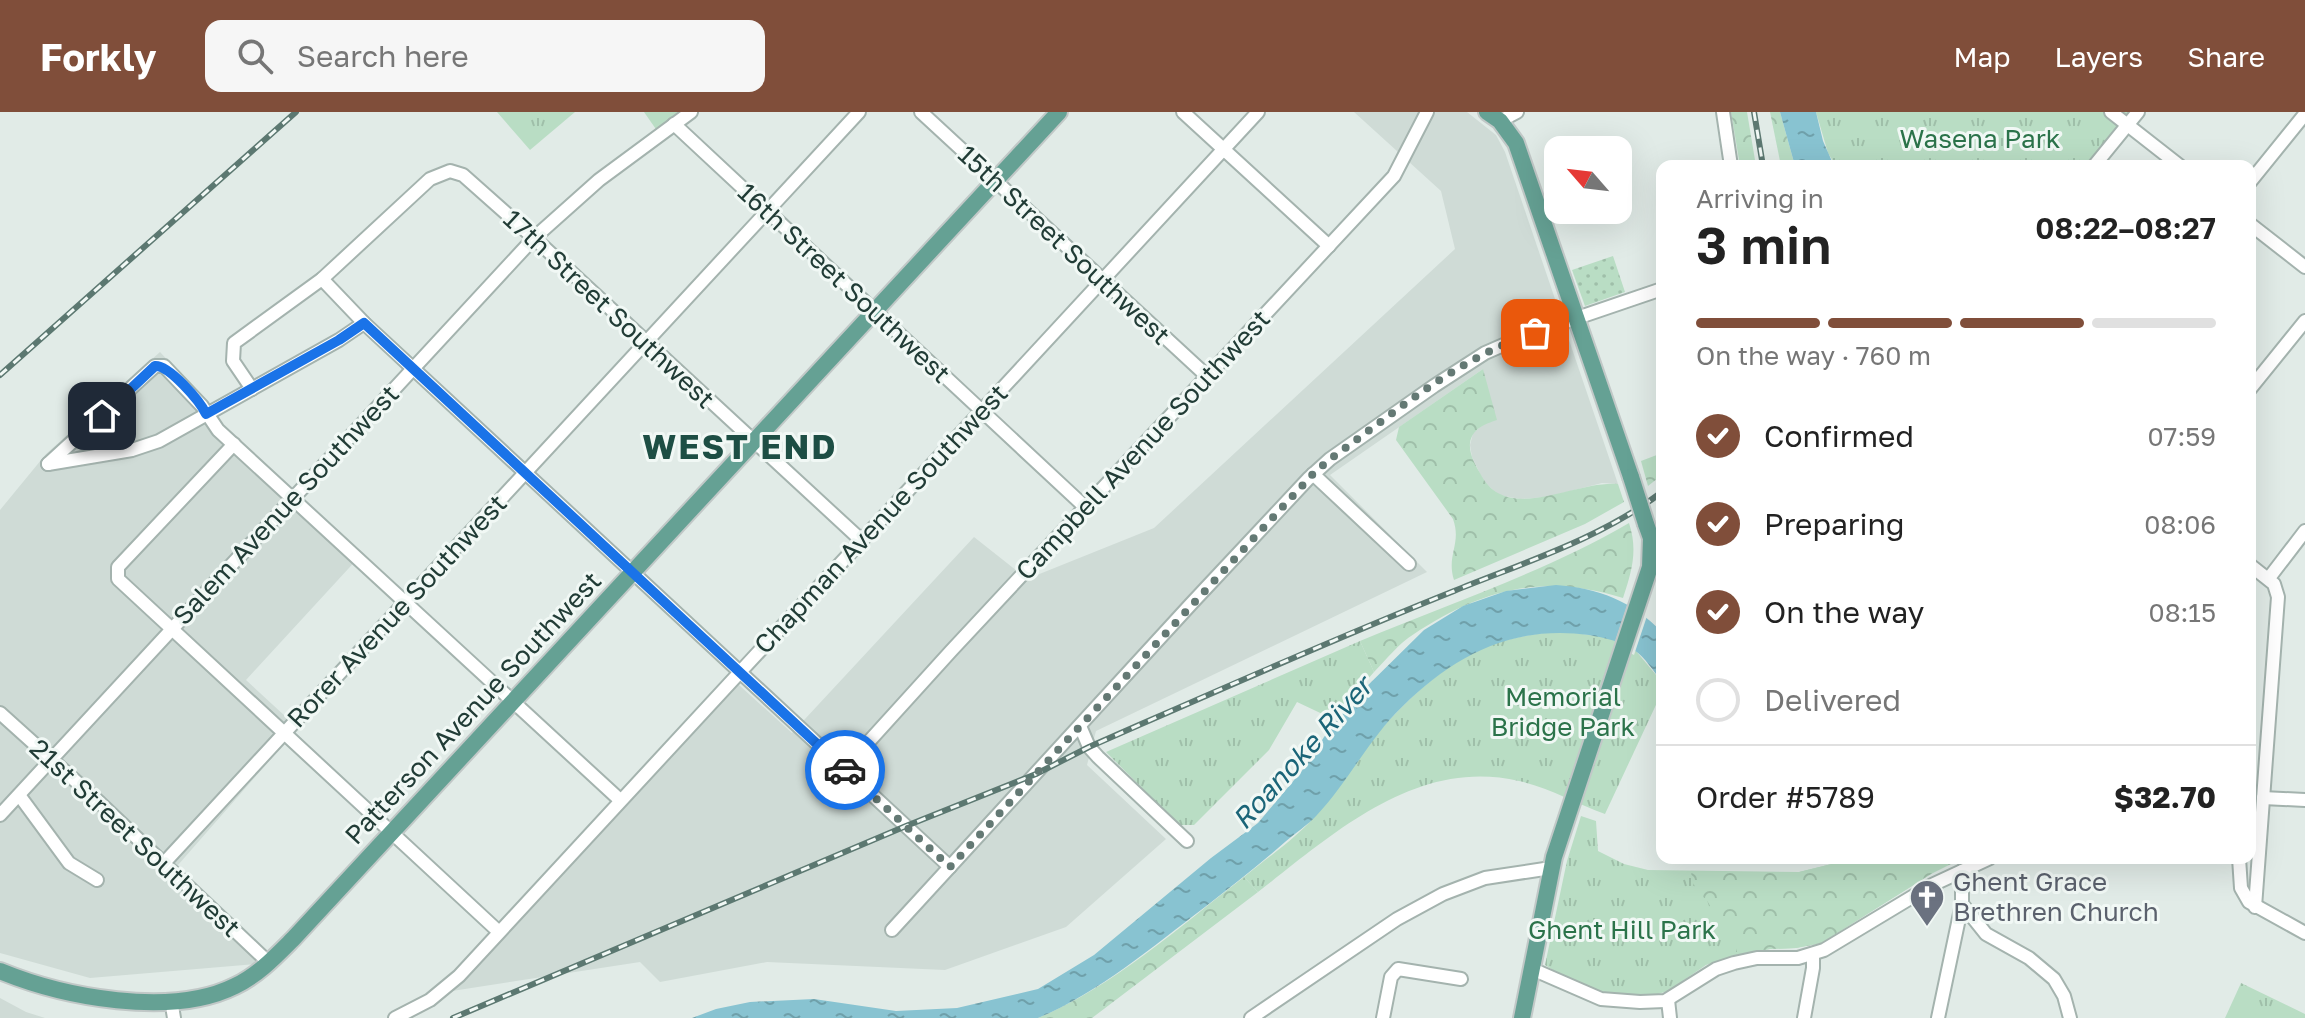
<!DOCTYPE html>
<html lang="en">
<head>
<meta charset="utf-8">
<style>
  :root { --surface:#fff; --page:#f6f6f6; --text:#222; --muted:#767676; --line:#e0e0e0; --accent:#804e3a }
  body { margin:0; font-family:"Golos Text",sans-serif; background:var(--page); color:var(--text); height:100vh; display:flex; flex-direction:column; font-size:30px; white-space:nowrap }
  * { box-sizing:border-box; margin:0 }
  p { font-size:26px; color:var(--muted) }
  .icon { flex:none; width:44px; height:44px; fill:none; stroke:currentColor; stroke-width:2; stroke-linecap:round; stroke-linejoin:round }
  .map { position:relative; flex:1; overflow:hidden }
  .drawer { position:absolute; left:1656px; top:48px; width:600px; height:704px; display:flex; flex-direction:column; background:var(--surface); border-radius:16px; box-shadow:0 8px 32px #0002 }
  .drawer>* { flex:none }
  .needle { width:52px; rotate:298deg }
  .tools { position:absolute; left:1544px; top:24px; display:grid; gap:16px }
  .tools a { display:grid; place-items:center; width:88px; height:88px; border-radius:16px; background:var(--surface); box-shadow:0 8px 32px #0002; font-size:40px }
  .pin { position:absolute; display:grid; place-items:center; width:68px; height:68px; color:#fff; margin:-34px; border-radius:16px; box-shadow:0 4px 12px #0006 }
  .courier { position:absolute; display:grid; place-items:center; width:80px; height:80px; margin:-40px; border:6px solid #1a73e8; border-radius:50%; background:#fff; color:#222; box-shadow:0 2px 10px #0007 }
  .head em { font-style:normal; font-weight:600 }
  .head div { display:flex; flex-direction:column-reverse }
  .head { display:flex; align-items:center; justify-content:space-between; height:136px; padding:0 40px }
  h1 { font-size:52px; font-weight:600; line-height:60px }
  .bar { display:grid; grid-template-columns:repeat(4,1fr); gap:12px 8px; align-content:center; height:96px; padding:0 40px }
  .bar i { height:10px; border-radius:6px; background:var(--line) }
  .bar .active { background:var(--accent) }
  .bar p { grid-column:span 4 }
  .line { display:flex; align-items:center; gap:20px; padding:0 40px; border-top:2px solid var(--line) }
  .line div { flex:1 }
  ol { padding:0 40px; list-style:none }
  li { display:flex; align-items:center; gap:24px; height:88px }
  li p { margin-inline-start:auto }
  li .icon { padding:8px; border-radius:50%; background:var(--accent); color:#fff; stroke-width:4 }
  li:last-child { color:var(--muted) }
  li i { width:44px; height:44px; border:4px solid var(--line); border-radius:50% }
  header { display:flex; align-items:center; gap:48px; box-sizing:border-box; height:112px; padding:0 40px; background:var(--accent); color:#fff }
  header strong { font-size:38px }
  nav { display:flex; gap:44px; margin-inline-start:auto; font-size:28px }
  .search { width:560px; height:72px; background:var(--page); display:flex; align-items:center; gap:20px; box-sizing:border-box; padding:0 28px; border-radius:16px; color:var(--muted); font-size:30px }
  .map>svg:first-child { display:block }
  .built { fill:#cfdbd6 }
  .grass { fill:url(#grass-tufts) }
  .forest { fill:url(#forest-crowns) }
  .garden { fill:url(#garden-dots) }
  .water { fill:url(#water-ripples) }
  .pier { fill:#e1ebe7 }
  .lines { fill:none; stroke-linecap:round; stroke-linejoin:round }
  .minor-casing { stroke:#a4b3ae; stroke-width:16 }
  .major-casing { stroke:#c1c8c7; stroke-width:20 }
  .minor { stroke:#fff; stroke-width:12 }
  .major { stroke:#65a194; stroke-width:16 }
  .rail-casing { stroke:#5c7871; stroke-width:6 }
  .rail { stroke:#f1f8f5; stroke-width:3; stroke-dasharray:9; stroke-linecap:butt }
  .major-bridge-casing { stroke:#c1c8c7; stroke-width:20; stroke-linecap:butt }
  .major-bridge { stroke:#65a194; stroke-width:16 }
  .done { stroke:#647974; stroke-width:8; stroke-dasharray:0 14.4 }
  .route { stroke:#1a73e8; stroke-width:10 }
  .labels { text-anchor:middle; stroke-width:6; stroke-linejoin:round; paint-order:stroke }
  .park-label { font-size:26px; fill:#2b734a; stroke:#f1f8f5 }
  .street-label { font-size:26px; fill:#213c36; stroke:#f1f8f5 }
  .worship-label { font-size:26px; fill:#5b616d; stroke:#f1f8f5; text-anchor:start }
  .water-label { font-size:28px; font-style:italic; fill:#1b6578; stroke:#f1f8f5 }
  .district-label { font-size:34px; font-weight:bold; letter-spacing:2px; fill:#1d4e44; stroke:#f1f8f5 }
</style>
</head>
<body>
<header>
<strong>Forkly</strong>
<div class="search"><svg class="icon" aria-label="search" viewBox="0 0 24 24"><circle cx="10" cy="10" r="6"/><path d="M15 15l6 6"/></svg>Search here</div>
<nav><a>Map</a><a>Layers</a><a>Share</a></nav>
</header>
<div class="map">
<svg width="2305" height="906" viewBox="0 0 2305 906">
  <defs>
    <pattern id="grass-tufts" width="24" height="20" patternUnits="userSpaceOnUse" patternTransform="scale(2)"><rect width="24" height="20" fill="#b9ddc4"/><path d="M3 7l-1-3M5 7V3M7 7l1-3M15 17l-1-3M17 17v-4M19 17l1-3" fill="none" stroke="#9fbfa9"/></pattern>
    <pattern id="forest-crowns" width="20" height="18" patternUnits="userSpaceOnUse" patternTransform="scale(2)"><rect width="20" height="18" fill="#b9ddc4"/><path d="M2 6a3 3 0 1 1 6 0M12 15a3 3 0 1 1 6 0" fill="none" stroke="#9fbfa9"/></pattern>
    <pattern id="garden-dots" width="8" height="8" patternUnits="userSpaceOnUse" patternTransform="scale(2)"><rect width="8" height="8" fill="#b9ddc4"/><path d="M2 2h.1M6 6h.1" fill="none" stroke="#9fbfa9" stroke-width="1.8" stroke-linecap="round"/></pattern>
    <pattern id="water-ripples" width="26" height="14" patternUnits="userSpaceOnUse" patternTransform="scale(2)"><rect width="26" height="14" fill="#88c3d1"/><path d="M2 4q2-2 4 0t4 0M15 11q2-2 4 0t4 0" fill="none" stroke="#6fa0aa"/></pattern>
  </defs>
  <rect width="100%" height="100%" fill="#e1ebe7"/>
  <!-- built -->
  <g class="built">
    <path d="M1354,0H1467L1496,23L1505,40L1618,372L1602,371L1547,385L1520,387L1499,383L1484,370L1472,345L1470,333L1473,321L1483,313V257L1330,363L1427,460L1096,619L1087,653L1166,727L1066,815L945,858L767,850L660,870L640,850L452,879L739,573L792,621L974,425L1027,467L1154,416L1455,137L1441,79Z"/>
    <path d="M160,240L202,285L216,310L360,444L246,568L298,616L178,753L269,851L90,866L0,841V398L46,342Z"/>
    <path d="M0,886L26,900L45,906H0Z"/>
  </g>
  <!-- grass -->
  <g class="grass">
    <path d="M497,0H575L530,38Z"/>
    <path d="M644,0H691L660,23Z"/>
    <path d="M1816,0H2143L2101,54H1836L1828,41Z"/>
    <path d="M1562,519L1610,526L1636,539L1662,570V580L1605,702C1577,692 1548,675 1519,669C1416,645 1333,722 1258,780L1244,765C1268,745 1298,725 1318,701C1339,677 1355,648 1376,623C1407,587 1450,546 1496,531C1518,524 1540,521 1562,519Z"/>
    <path d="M1360,529L1374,560L1333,607L1297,590L1269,638L1194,713H1179L1106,640Z"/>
    <path d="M1581,704L1596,709L1598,739L1624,752L1648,758L1799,760L1856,746H1963L1931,762L1821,831L1796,836L1770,837L1735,843L1706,853L1668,879L1658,882L1627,884L1601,880L1559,862L1545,853L1567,749Z"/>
    <path d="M2241,871L2305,902V906H2225Z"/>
  </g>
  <!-- forest -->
  <g class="forest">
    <path d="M1731,0H1747L1756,54H1740Z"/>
    <path d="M1770,0H1780L1795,54H1781Z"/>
    <path d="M1483,257L1497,308C1485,312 1472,317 1470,331C1469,342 1475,352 1480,361C1506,414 1574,368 1618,372L1624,390L1585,412L1454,468C1446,443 1462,432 1453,407L1396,328L1399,315Z"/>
    <path d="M1662,341V363L1648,374L1641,349Z"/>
    <path d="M1629,411C1638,438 1632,459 1623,486C1543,461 1483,477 1414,522C1399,531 1386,548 1374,560L1360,529C1450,491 1545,460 1629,411Z"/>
    <path d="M1856,746H1951L1931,762L1821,831L1796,836L1770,837L1735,843C1741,825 1733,816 1717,809C1714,805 1713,800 1711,796C1705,780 1695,787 1691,760H1799Z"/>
    <path d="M1244,765L1258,780L1092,906H1038C1114,874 1179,815 1244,765Z"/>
  </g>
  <!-- garden -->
  <path class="garden" d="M1613,144L1625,180L1585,194L1572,158Z"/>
  <!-- water -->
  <g class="water">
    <path d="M1780,0H1816L1823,29L1834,54H1795Z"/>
    <path d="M1556,473C1598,476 1632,489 1662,520V570C1654,560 1645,545 1634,538C1620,529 1605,526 1589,523C1510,512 1449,546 1395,602C1366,633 1346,672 1317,703C1308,713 1295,721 1285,730C1259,753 1232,774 1205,795C1152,835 1100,880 1038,906H692L716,897L750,890L814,887L896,899L957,896L1038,877L1094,843L1211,746L1258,711L1305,655L1324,625L1355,586L1424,518L1463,494L1506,479Z"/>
  </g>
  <!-- pier -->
  <path class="pier" d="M1629,488L1648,501L1634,543L1614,533Z"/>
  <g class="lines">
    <!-- minor casing -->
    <g class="minor-casing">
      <g id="minor">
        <path d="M921,0L1208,265"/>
        <path d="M1183,0L1329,134"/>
        <path d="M1723,0L1731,54"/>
        <path d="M2111,0L2180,54"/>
        <path d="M1500,9L1517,0"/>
        <path d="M674,12L1085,395"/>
        <path d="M2094,54L2138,0"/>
        <path d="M2250,70L2305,2"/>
        <path d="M2250,112L2305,155"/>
        <path d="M322,167L364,211L950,755"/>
        <path d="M252,277L233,249L234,231L322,167L430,67L450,59L463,63L534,126L861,428"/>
        <path d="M2250,277L2305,209"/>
        <path d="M234,332L118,455V467L499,820"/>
        <path d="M48,352L155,254H164L202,294L218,318L620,688"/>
        <path d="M48,352L132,338L159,329L339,228L364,211"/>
        <path d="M1313,362L1409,452"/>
        <path d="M2250,453L2274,472L2278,485L2255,795"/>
        <path d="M2269,466L2305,419"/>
        <path d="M0,601L100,691L269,851"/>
        <path d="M1080,614L1089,635L1098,645L1187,729"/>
        <path d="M844,657L951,539L1394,64L1427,0"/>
        <path d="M19,683L69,751L97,768"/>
        <path d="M2263,686L2305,688"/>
        <path d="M0,703L534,126L599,68L691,0"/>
        <path d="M2239,746L2241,776L2249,790L2305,821"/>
        <path d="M164,751L859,0"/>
        <path d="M1962,792L1986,822L2029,846L2054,867L2064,884L2070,906"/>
        <path d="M892,818L1191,492L1308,367L1330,347L1434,274L1485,241L1524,224L1662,177"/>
        <path d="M1532,857L1601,887L1640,890L1665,889L1716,857L1734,851L1757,846H1798L1824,838L1932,773L1990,746"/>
        <path d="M171,888L174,906"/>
        <path d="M1668,888L1670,906"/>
        <path d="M395,906L430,888L459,864L1258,0"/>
        <path d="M1251,906L1397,807L1443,782L1485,766L1551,756"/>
        <path d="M1383,906L1391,865L1398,857L1461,867"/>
        <path d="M1804,906L1813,856V843"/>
        <path d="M1938,906L1962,792V759"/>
      </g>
    </g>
    <!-- major casing -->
    <g class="major-casing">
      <g id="major">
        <path d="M1487,0L1500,9L1516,31L1631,365"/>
        <path d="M0,859C63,885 171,906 235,874C258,863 275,845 293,827L1059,0"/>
        <path d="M1522,906L1554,745L1650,455L1651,426L1646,412"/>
      </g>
    </g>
    <!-- minor -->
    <use href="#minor" class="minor"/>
    <!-- major -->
    <use href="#major" class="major"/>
    <!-- rail casing -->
    <g class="rail-casing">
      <g id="rail">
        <path d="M1754,0L1763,54"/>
        <path d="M0,263L296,0"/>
        <path d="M453,906L906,714L1036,662L1089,635C1210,582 1331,528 1454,479C1525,450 1600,427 1662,380"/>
      </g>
    </g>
    <!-- rail -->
    <use href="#rail" class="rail"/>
    <!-- major-bridge casing -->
    <g class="major-bridge-casing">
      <path id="major-bridge" d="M1631,365L1646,412"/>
    </g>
    <!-- major-bridge -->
    <use href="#major-bridge" class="major-bridge"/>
  </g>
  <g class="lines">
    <!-- done -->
    <path class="done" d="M845,658L950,755L1313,362L1330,347C1395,301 1458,245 1535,221"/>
    <!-- route -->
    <path class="route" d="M102,304L155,254C169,253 200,289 206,302L339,228L364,211L845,658"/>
  </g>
  <!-- icons -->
  <defs>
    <g id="church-pin" transform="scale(1.8)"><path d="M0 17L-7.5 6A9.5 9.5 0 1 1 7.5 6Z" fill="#6b7280" stroke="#f1f8f5"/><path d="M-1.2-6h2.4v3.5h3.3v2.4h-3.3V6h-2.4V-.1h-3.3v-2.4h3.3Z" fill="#fff"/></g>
  </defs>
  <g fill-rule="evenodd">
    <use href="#church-pin" x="1927" y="785"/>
  </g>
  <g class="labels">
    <!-- park labels -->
    <g class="park-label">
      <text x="1980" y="36">Wasena Park</text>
      <text x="1563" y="594">Memorial<tspan x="1563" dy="30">Bridge Park</tspan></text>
      <text x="1622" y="827">Ghent Hill Park</text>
    </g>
    <!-- street labels -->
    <g class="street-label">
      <text transform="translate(1064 133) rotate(43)" y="9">15th Street Southwest</text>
      <text transform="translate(844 171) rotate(43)" y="9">16th Street Southwest</text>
      <text transform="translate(609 197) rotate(43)" y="9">17th Street Southwest</text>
      <text transform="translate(1143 333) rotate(-47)" y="9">Campbell Avenue Southwest</text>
      <text transform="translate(286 393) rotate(-47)" y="9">Salem Avenue Southwest</text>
      <text transform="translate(881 407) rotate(-47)" y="9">Chapman Avenue Southwest</text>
      <text transform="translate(397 499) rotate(-47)" y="9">Rorer Avenue Southwest</text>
      <text transform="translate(473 596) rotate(-47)" y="9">Patterson Avenue Southwest</text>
      <text transform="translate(135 726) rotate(43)" y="9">21st Street Southwest</text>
    </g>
    <!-- worship labels -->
    <g class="worship-label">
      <text x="1953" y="779">Ghent Grace<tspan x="1953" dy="30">Brethren Church</tspan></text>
    </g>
    <!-- water labels -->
    <g class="water-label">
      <text transform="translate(1302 641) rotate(-48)" y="10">Roanoke River</text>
    </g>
    <!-- district labels -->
    <g class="district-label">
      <text x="740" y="347">WEST END</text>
    </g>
  </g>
</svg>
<div class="tools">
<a><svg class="needle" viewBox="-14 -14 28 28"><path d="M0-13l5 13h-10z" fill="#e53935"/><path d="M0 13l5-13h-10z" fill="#767676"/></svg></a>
</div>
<div class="pin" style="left:1535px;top:221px;background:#ea580c"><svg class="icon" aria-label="bag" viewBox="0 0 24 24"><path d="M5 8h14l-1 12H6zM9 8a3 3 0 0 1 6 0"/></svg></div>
<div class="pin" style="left:102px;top:304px;background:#1f2937"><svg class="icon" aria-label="home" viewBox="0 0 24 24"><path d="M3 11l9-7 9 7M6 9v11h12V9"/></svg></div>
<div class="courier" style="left:845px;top:658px"><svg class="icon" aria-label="car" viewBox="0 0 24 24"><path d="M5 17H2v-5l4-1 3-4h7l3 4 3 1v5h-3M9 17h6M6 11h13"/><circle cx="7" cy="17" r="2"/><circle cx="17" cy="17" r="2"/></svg></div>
<section class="drawer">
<div class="head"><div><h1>3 min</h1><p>Arriving in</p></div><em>08:22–08:27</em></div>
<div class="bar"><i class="active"></i><i class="active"></i><i class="active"></i><i></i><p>On the way · 760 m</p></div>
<ol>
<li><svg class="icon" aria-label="check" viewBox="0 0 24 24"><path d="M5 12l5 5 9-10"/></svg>Confirmed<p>07:59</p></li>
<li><svg class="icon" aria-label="check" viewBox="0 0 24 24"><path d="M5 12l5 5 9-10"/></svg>Preparing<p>08:06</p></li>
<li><svg class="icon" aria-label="check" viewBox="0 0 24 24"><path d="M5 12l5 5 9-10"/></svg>On the way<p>08:15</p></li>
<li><i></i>Delivered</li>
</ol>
<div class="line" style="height:104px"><div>Order #5789</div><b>$32.70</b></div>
</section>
</div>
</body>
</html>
